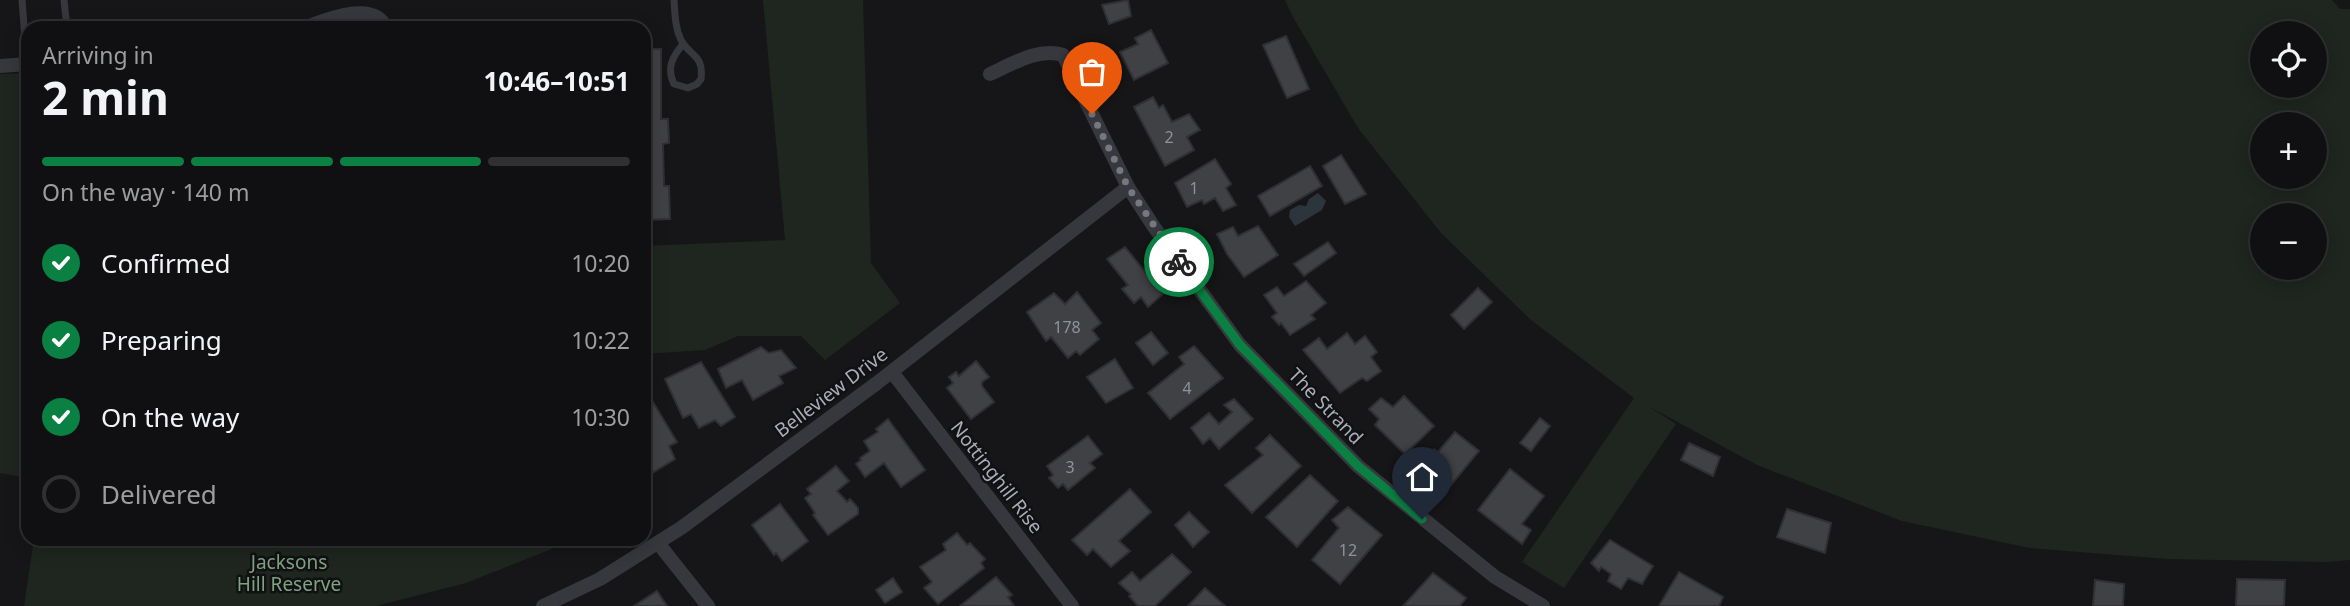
<!DOCTYPE html>
<html lang="en">
<head>
<meta charset="utf-8">
<style>
  :root { --surface:#101012; --page:#1e1e20; --text:#f1f3f6; --muted:#9c9d9f; --line:#303032; --accent:#0b8043 }
  body { margin:0; font-family:"Noto Sans",sans-serif; background:var(--page); color:var(--text); height:100vh; display:flex; flex-direction:column; font-size:26px; white-space:nowrap }
  * { box-sizing:border-box; margin:0 }
  p { font-size:23px; color:var(--muted) }
  .icon { flex:none; width:38px; height:38px; fill:none; stroke:currentColor; stroke-width:2; stroke-linecap:round; stroke-linejoin:round }
  .map { position:relative; flex:1; overflow:hidden }
  .panel { position:absolute; left:21px; top:21px; width:630px; height:525px; display:flex; flex-direction:column; background:var(--surface); border-radius:21px; box-shadow:0 4px 18px #0003,0 0 0 2px var(--line) }
  .panel>* { flex:none }
  .controls { position:absolute; left:2250px; top:21px; display:grid; gap:14px }
  .controls a { display:grid; place-items:center; width:77px; height:77px; border-radius:50%; background:var(--surface); box-shadow:0 4px 18px #0003,0 0 0 2px var(--line); font-size:35px }
  .pin { position:absolute; display:grid; place-items:center; width:60px; height:60px; color:#fff; margin:-72px -30px; border-radius:50% 50% 50% 0; rotate:-45deg; box-shadow:0 0 7px #0007 }
  .pin .icon { rotate:45deg }
  .courier { position:absolute; display:grid; place-items:center; width:70px; height:70px; margin:-35px; border:5px solid #0b8043; border-radius:50%; background:#fff; color:#222; box-shadow:0 2px 9px #0007 }
  .overview em { font-style:normal; font-weight:700 }
  .overview div { display:flex; flex-direction:column-reverse }
  .overview { display:flex; align-items:center; justify-content:space-between; height:119px; padding:0 21px }
  h1 { font-size:46px; font-weight:700; line-height:52px }
  .bar { display:grid; grid-template-columns:repeat(4,1fr); gap:10px 7px; align-content:center; height:84px; padding:0 21px }
  .bar i { height:9px; border-radius:5px; background:var(--line) }
  .bar .selected { background:var(--accent) }
  .bar p { grid-column:span 4 }
  ol { padding:0 21px; list-style:none }
  li { display:flex; align-items:center; gap:21px; height:77px }
  li p { margin-inline-start:auto }
  li .icon { padding:7px; border-radius:50%; background:var(--accent); color:#fff; stroke-width:4 }
  li:last-child { color:var(--muted) }
  li i { width:38px; height:38px; border:4px solid var(--line); border-radius:50% }
  .map>svg:first-child { display:block }
  .green { fill:#1e261f; fill-rule:evenodd }
  .water { fill:#2c353c }
  .building { fill:#404145; stroke:#303034; stroke-width:2 }
  .lines { fill:none; stroke-linecap:round; stroke-linejoin:round }
  .service { stroke:#37383d; stroke-width:7 }
  .minor { stroke:#37383d; stroke-width:14 }
  .done { stroke:#757880; stroke-width:7; stroke-dasharray:0 12.6 }
  .route { stroke:#0b8043; stroke-width:9 }
  .labels { text-anchor:middle; stroke-width:5; stroke-linejoin:round; paint-order:stroke }
  .number-label { font-size:16px; fill:#8e929b }
  .street-label { font-size:19px; fill:#a8adb8; stroke:#111113 }
  .park-label { font-size:19px; fill:#7fa381; stroke:#111113 }
</style>
</head>
<body>
<div class="map">
<svg width="2350" height="606" viewBox="0 0 2350 606">
  <rect width="100%" height="100%" fill="#161618"/>
  <!-- green -->
  <g class="green">
    <path d="M763,0H863L871,263L900,303L825,360L801,336H738L705,350L644,354V246L785,240Z"/>
    <path d="M1285,0H2332L2340,9H2350V560L2326,562L2167,559L2030,548L1902,521L1757,465L1648,406L1676,424L1564,588L1522,562L1634,398L1531,320L1441,233L1358,128L1293,17ZM2263,33H2315V86H2263ZM2263,124H2315V177H2263ZM2315,215V268H2263V215Z"/>
    <path d="M28,73V478L0,473V74Z"/>
    <path d="M34,539H551L554,548L466,583L376,606H24Z"/>
  </g>
  <!-- water -->
  <path class="water" d="M1318,193L1326,201L1322,210L1295,226L1289,217L1290,210L1299,205L1306,206L1309,199Z"/>
  <!-- building -->
  <g class="building">
    <path d="M1128,0L1131,16L1109,24L1102,5Z"/>
    <path d="M1151,30L1168,63L1134,80L1120,52L1138,44L1135,38Z"/>
    <path d="M1286,36L1309,89L1287,98L1263,45Z"/>
    <path d="M644,49H661V119H668L669,143L663,144L664,186H669L670,219L645,220Z"/>
    <path d="M1153,97L1159,108L1163,105L1172,122L1189,114L1200,130L1187,137L1194,150L1165,166L1134,107Z"/>
    <path d="M1341,155L1366,194L1345,204L1323,166Z"/>
    <path d="M1215,159L1231,184L1226,188L1236,205L1223,211L1215,198L1204,204L1202,200L1187,207L1175,183Z"/>
    <path d="M1310,166L1322,186L1270,216L1258,196Z"/>
    <path d="M1258,226L1278,255L1244,277L1227,254L1217,234L1233,227L1238,236Z"/>
    <path d="M1328,242L1336,253L1304,276L1294,264Z"/>
    <path d="M1125,247L1163,294L1148,307L1141,297L1134,303L1122,289L1128,285L1107,259Z"/>
    <path d="M1306,281L1326,303L1311,315L1315,319L1290,335L1281,323L1279,325L1272,317L1277,313L1264,295L1277,287L1284,296Z"/>
    <path d="M1478,288L1492,302L1464,329L1451,315Z"/>
    <path d="M1077,292L1101,323L1092,330L1099,339L1080,355L1076,351L1068,358L1051,337L1046,341L1027,312L1054,293L1065,304Z"/>
    <path d="M1151,332L1168,353L1153,365L1136,343Z"/>
    <path d="M1347,333L1355,344L1365,336L1377,352L1371,357L1381,371L1367,381L1362,378L1340,393L1303,350L1319,338L1327,349Z"/>
    <path d="M1194,346L1223,378L1170,419L1148,393L1184,364L1179,357Z"/>
    <path d="M761,347L769,353L781,350L796,368L779,376L783,383L753,400L742,380L726,388L718,369Z"/>
    <path d="M1115,359L1133,388L1106,403L1087,377Z"/>
    <path d="M976,361L989,377L982,382V386L994,402L971,419L947,388L953,383L949,377L956,372L959,376Z"/>
    <path d="M701,362L735,417L721,426L715,420L699,428L691,414L683,418L665,379Z"/>
    <path d="M1404,396L1434,426L1405,454L1375,425L1379,419L1369,409L1381,398L1393,407Z"/>
    <path d="M1234,399L1253,419L1219,449L1210,438L1203,444L1191,428L1209,413L1219,424L1232,412L1224,405Z"/>
    <path d="M653,402L677,442L669,446L675,459L652,473L644,457V407Z"/>
    <path d="M1540,418L1550,426L1531,451L1520,443Z"/>
    <path d="M888,419L925,470L901,487L884,463L865,477L856,464L861,460L860,458L870,451L864,441L878,432L876,429Z"/>
    <path d="M1455,432L1479,451L1450,486L1446,482L1443,486L1430,476L1432,472L1422,463L1434,449L1438,452Z"/>
    <path d="M1270,435L1301,466L1252,513L1225,485L1263,455L1256,448Z"/>
    <path d="M1088,436L1102,454L1090,463L1095,468L1068,490L1063,484L1058,488L1049,478L1053,475L1047,466Z"/>
    <path d="M1689,443L1720,457L1713,476L1681,460Z"/>
    <path d="M836,466L849,481L837,491L847,502L850,499L858,508V514L828,535L813,515L815,513L805,498L811,494L807,489Z"/>
    <path d="M1510,469L1544,496L1522,524L1531,530L1522,544L1478,510Z"/>
    <path d="M1310,475L1338,501L1297,547L1266,517Z"/>
    <path d="M1130,489L1151,512L1119,541L1130,551L1111,567L1093,549L1087,555L1072,540Z"/>
    <path d="M780,504L808,541L782,561L776,553L774,555L752,525Z"/>
    <path d="M1348,507L1382,535L1340,584L1312,560L1339,528L1332,520Z"/>
    <path d="M1787,509L1831,523L1825,553L1777,537Z"/>
    <path d="M1189,512L1209,532L1193,547L1175,525Z"/>
    <path d="M957,533L967,545L970,543L985,559L981,563L984,568L938,604L924,588L932,582L920,567L946,550L943,544Z"/>
    <path d="M1610,540L1653,566L1642,584L1628,578L1621,589L1608,581L1611,574L1601,567L1599,571L1591,563Z"/>
    <path d="M1172,554L1191,572L1155,606H1138L1129,596L1131,594L1119,583L1132,572L1140,581Z"/>
    <path d="M1679,572L1723,597L1719,606H1659Z"/>
    <path d="M1433,573L1466,598L1460,606H1403Z"/>
    <path d="M996,577L1012,595L1008,597L1014,606H960Z"/>
    <path d="M893,578L902,592L885,603L876,590Z"/>
    <path d="M2237,579L2285,580L2284,606H2236Z"/>
    <path d="M2095,580L2124,584L2123,606H2093Z"/>
    <path d="M1205,588L1225,606H1188Z"/>
    <path d="M657,591L667,606H634Z"/>
  </g>
  <g class="lines">
    <!-- service -->
    <g class="service">
      <path d="M22,0L27,64"/>
      <path d="M64,0L67,28"/>
      <path d="M674,0C675,14 675,28 681,40C690,57 704,54 701,79L697,84L688,88L674,84C666,68 673,56 683,44"/>
    </g>
    <!-- minor -->
    <g class="minor">
      <path d="M304,28C328,19 374,0 386,28"/>
      <path d="M0,66L28,64"/>
      <path d="M990,74C1012,64 1039,47 1063,55L1128,187L1154,227L1240,345L1358,466L1495,577L1543,606"/>
      <path d="M892,372L1072,606"/>
      <path d="M658,543L708,606"/>
      <path d="M543,606L600,579L681,528L877,383L1128,187"/>
    </g>
  </g>
  <g class="lines">
    <!-- done -->
    <path class="done" d="M1092,114L1128,187L1179,262"/>
    <!-- route -->
    <path class="route" d="M1179,262L1240,345L1358,466L1422,519"/>
  </g>
  <g class="labels">
    <!-- number labels -->
    <g class="number-label">
      <text x="1169" y="143">2</text>
      <text x="1194" y="194">1</text>
      <text x="1067" y="333">178</text>
      <text x="1187" y="394">4</text>
      <text x="1070" y="473">3</text>
      <text x="1348" y="556">12</text>
    </g>
    <!-- street labels -->
    <g class="street-label">
      <text transform="translate(831 392) rotate(-37)" y="7">Belleview Drive</text>
      <text transform="translate(1326 406) rotate(46)" y="7">The Strand</text>
      <text transform="translate(997 477) rotate(52)" y="7">Nottinghill Rise</text>
    </g>
    <!-- park labels -->
    <g class="park-label">
      <text x="289" y="569">Jacksons<tspan x="289" dy="22">Hill Reserve</tspan></text>
    </g>
  </g>
</svg>
<div class="controls">
<a><svg class="icon" aria-label="locate" viewBox="0 0 24 24"><circle cx="12" cy="12" r="6"/><path d="M12 2v4M12 18v4M2 12h4M18 12h4"/></svg></a>
<a>+</a>
<a>−</a>
</div>
<div class="pin" style="left:1092px;top:114px;background:#ea580c"><svg class="icon" aria-label="bag" viewBox="0 0 24 24"><path d="M5 8h14l-1 12H6zM9 8a3 3 0 0 1 6 0"/></svg></div>
<div class="pin" style="left:1422px;top:519px;background:#1f2937"><svg class="icon" aria-label="home" viewBox="0 0 24 24"><path d="M3 11l9-7 9 7M6 9v11h12V9"/></svg></div>
<div class="courier" style="left:1179px;top:262px"><svg class="icon" aria-label="bike" viewBox="0 0 24 24"><circle cx="6" cy="16" r="4"/><circle cx="18" cy="16" r="4"/><path d="M6 16l4-8h5l3 8M10 8l3 8H6M13 5h3"/></svg></div>
<section class="panel">
<div class="overview"><div><h1>2 min</h1><p>Arriving in</p></div><em>10:46–10:51</em></div>
<div class="bar"><i class="selected"></i><i class="selected"></i><i class="selected"></i><i></i><p>On the way · 140 m</p></div>
<ol>
<li><svg class="icon" aria-label="check" viewBox="0 0 24 24"><path d="M5 12l5 5 9-10"/></svg>Confirmed<p>10:20</p></li>
<li><svg class="icon" aria-label="check" viewBox="0 0 24 24"><path d="M5 12l5 5 9-10"/></svg>Preparing<p>10:22</p></li>
<li><svg class="icon" aria-label="check" viewBox="0 0 24 24"><path d="M5 12l5 5 9-10"/></svg>On the way<p>10:30</p></li>
<li><i></i>Delivered</li>
</ol>
</section>
</div>
</body>
</html>
